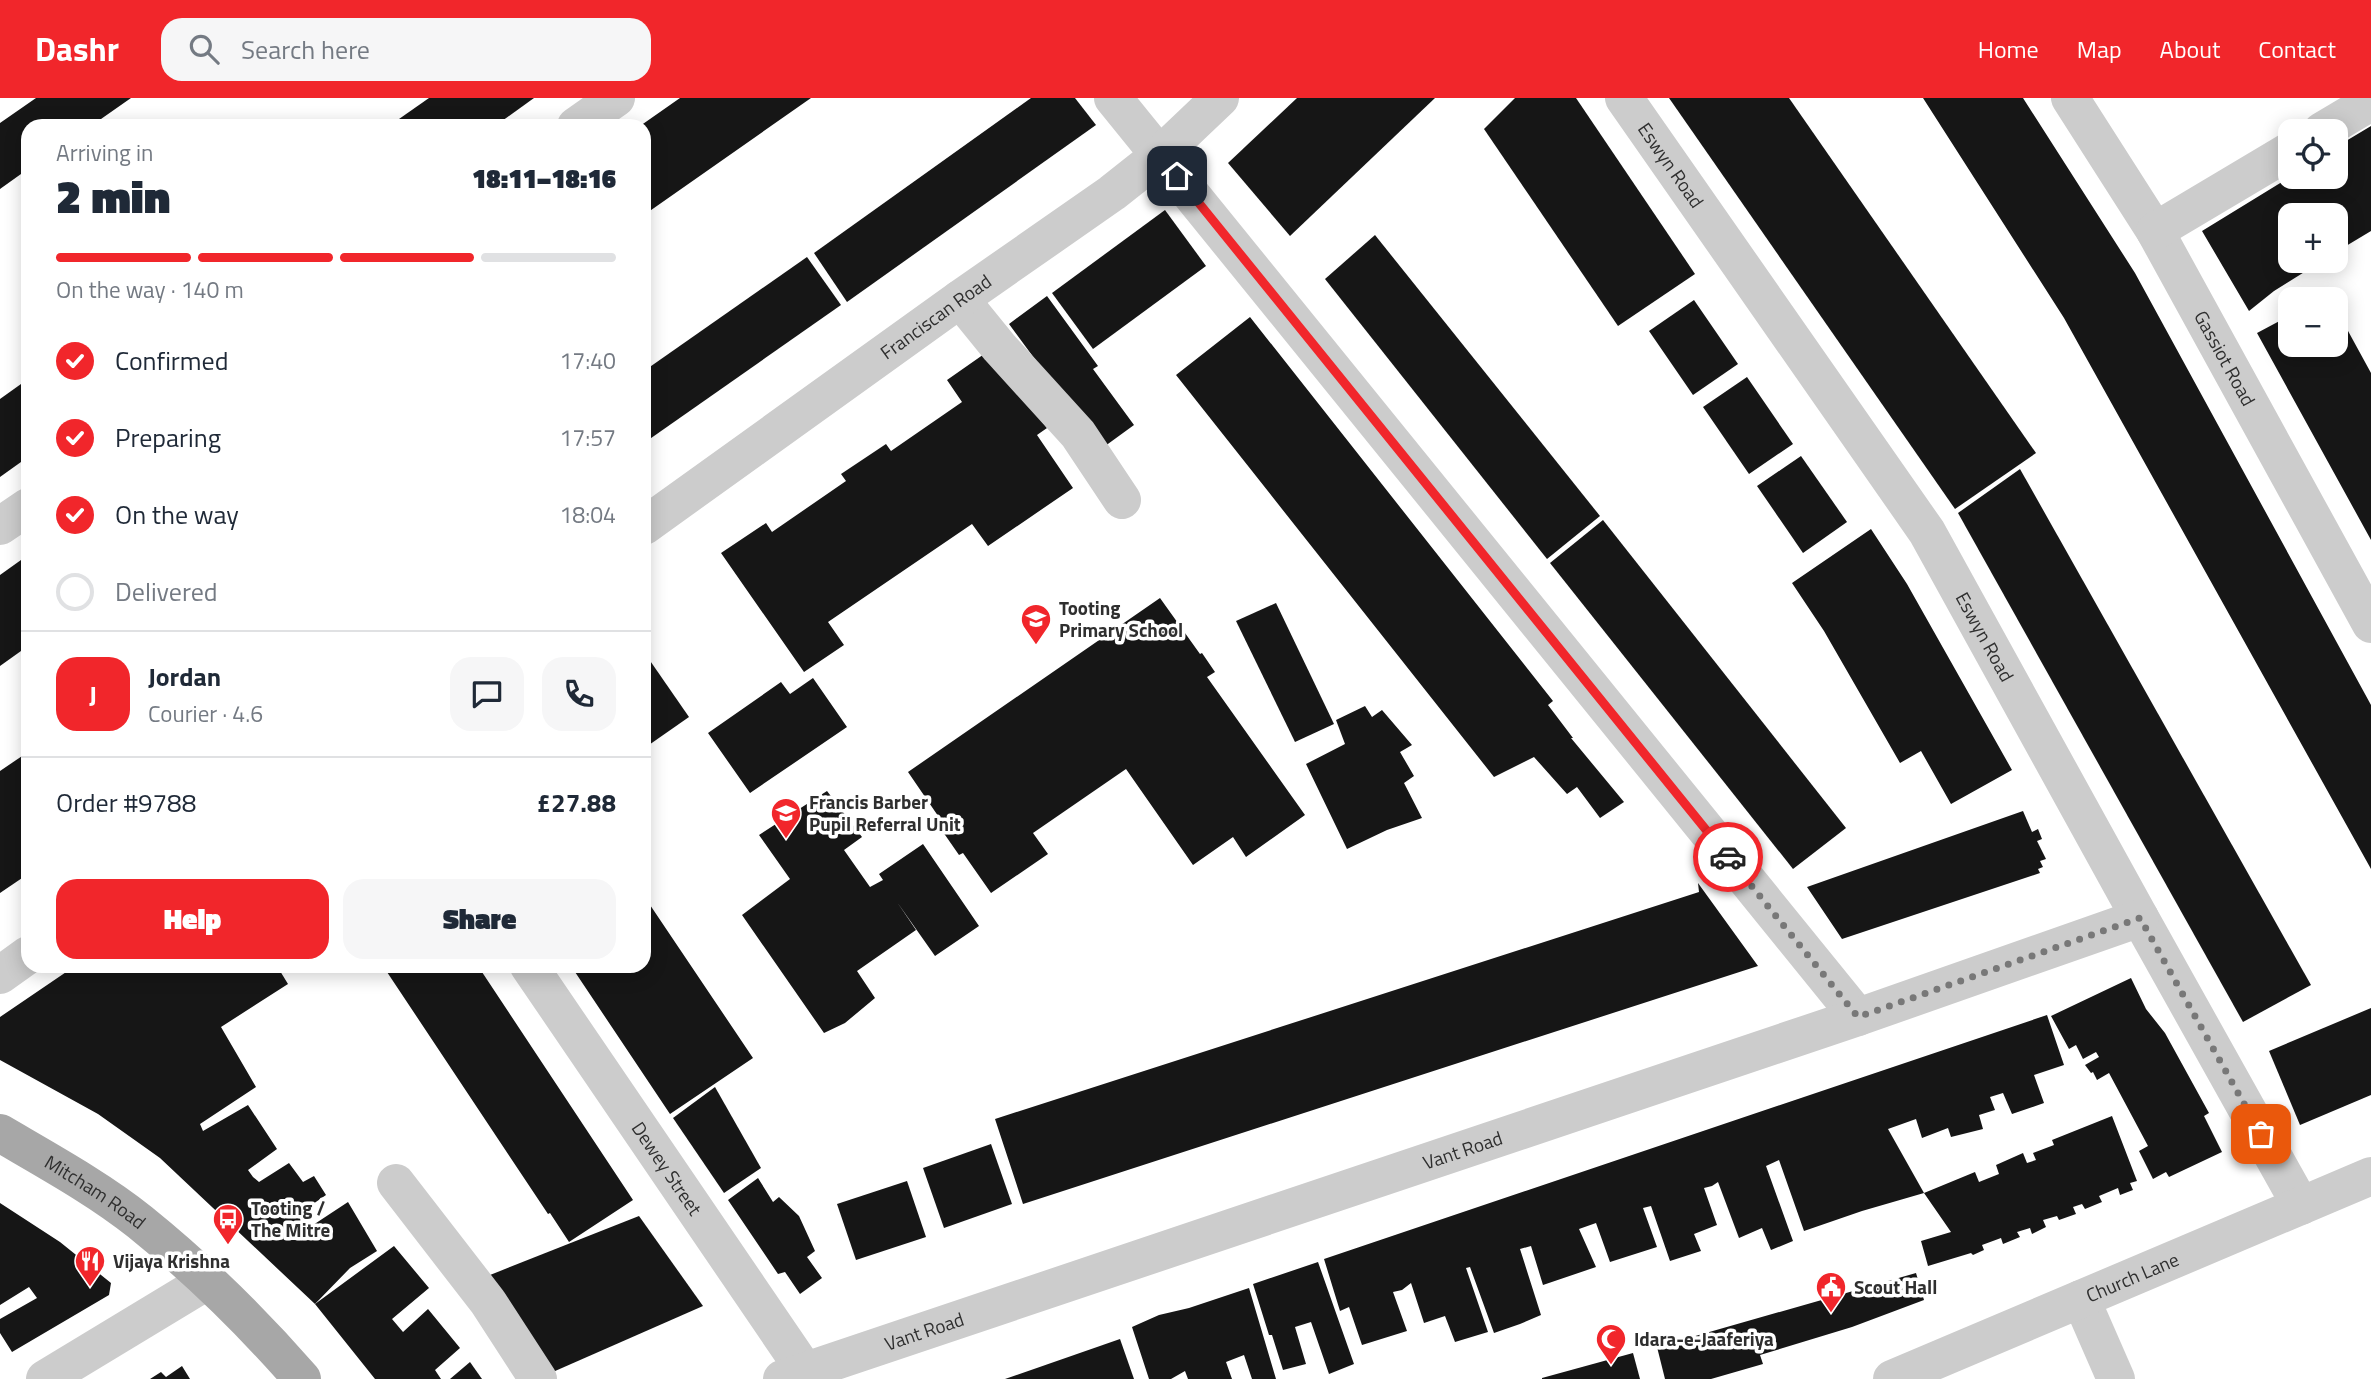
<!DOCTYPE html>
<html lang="en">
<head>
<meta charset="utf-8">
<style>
  :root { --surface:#fff; --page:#f6f6f7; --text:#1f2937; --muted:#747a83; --line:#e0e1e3; --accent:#f1262b }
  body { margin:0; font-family:"Titillium Web",sans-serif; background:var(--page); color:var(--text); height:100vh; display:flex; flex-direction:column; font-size:26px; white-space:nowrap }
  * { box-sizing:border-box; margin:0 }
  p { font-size:23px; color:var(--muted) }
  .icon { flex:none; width:38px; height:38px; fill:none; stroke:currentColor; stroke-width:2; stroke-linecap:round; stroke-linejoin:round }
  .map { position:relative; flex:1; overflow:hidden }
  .details { position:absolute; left:21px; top:21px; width:630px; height:854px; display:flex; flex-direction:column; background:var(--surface); border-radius:21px; box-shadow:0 4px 18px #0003 }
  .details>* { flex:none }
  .fabs { position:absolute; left:2278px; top:21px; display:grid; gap:14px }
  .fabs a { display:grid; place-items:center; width:70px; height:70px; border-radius:14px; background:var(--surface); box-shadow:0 4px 18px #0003; font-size:35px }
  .pin { position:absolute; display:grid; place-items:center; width:60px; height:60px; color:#fff; margin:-30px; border-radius:14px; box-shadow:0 4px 10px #0006 }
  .courier { position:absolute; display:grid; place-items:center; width:70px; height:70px; margin:-35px; border:5px solid #f1262b; border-radius:50%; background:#fff; color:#222; box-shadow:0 2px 9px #0007 }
  .overview em { font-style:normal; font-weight:800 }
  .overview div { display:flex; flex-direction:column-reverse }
  .overview { display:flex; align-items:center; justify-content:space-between; height:119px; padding:0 35px }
  h1 { font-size:46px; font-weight:800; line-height:52px }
  .bar { display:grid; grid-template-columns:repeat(4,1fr); gap:10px 7px; align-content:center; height:84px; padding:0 35px }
  .bar i { height:9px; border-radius:5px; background:var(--line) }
  .bar .selected { background:var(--accent) }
  .bar p { grid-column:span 4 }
  .line { display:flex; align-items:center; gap:18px; padding:0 35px; border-top:2px solid var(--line) }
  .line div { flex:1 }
  .round { display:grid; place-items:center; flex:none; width:74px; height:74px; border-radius:21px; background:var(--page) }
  ol { padding:0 35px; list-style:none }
  li { display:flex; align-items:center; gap:21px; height:77px }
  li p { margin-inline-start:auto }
  li .icon { padding:7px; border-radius:50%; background:var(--accent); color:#fff; stroke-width:4 }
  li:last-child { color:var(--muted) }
  li i { width:38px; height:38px; border:4px solid var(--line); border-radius:50% }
  .primary-button { display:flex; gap:14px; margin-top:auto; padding:14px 35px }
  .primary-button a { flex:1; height:80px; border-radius:21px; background:var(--accent); color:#fff; font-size:28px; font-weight:800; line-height:80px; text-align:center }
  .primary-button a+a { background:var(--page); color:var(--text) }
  header { display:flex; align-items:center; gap:42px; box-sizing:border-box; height:98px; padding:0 35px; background:var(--accent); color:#fff }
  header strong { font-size:33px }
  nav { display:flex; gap:38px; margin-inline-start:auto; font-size:24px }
  .search { width:490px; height:63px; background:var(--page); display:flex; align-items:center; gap:18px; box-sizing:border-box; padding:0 24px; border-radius:21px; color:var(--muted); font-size:26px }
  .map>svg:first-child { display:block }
  .building { fill:#161616 }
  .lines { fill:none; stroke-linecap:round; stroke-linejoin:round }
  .minor { stroke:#ccc; stroke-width:38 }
  .major { stroke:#a7a7a7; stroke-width:38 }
  .done { stroke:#787878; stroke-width:7; stroke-dasharray:0 12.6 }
  .route { stroke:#f1262b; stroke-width:9 }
  .labels { text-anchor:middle; stroke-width:7; stroke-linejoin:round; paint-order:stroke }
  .street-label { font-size:19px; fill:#2f2f2f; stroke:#fff }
  .poi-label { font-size:19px; font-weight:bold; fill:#2f2f2f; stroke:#fff; text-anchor:start }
</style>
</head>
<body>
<header>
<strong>Dashr</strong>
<div class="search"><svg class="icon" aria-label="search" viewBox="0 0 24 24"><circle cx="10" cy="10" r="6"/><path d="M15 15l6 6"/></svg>Search here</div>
<nav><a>Home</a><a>Map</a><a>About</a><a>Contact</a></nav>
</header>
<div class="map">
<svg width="2371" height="1281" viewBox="0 0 2371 1281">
  <rect width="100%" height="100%" fill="#fff"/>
  <!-- building -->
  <g class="building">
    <path d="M36,0H131L91,28H28V71L0,91V25Z"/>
    <path d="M429,0H534L495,28H389Z"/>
    <path d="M680,0H811L644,117V28H640Z"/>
    <path d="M1031,0H1075L1096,27L847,204L814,155Z"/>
    <path d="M1297,0H1435L1290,138L1228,65Z"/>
    <path d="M1515,0H1576L1695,176L1618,228L1484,31Z"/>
    <path d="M1669,0H1789L2036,355L1955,411Z"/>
    <path d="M1923,0H2023L2135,175L2371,607V771L2064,220Z"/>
    <path d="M2371,28V133L2336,154V117H2291V163H2322L2274,193L2249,213L2202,133L2290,79H2336V49Z"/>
    <path d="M1165,112L1206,168L1093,251L1052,195Z"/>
    <path d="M1375,137L1600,418L1547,461L1325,181Z"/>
    <path d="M807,159L841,207L644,345V273Z"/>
    <path d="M1047,198L1098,268L1093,271L1134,327L1101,351L1009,226Z"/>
    <path d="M1694,202L1738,266L1693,297L1649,233Z"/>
    <path d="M2336,211L2371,275V442L2257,235L2291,217V247H2336Z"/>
    <path d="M1250,219L1553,603L1548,607L1573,640H1571L1624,704L1600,720L1577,689L1567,696L1534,659L1494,679L1176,277Z"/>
    <path d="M987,254L1047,330L1037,337L1073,390L988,448L972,426L828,524L844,547L804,574L721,455L766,425L772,434L846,383L841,376L886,346L891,353L962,304L947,282Z"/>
    <path d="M1747,279L1793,346L1749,376L1703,309Z"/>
    <path d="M28,281V359L0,379V301Z"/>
    <path d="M1801,358L1847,424L1803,455L1757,388Z"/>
    <path d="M2020,371L2311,887L2243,924L1958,415Z"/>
    <path d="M1603,422L1846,730L1793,771L1550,465Z"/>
    <path d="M1871,431L1907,486L2012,672L1951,706L1921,653L1900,665L1824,533L1792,485Z"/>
    <path d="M28,457V548L0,568V477Z"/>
    <path d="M1160,500L1200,556L1202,555L1215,574L1207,579L1305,717L1246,759L1233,739L1193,767L1126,671L1033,735L1048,756L991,795L963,755L959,757L943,734L947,731L908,674Z"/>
    <path d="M1276,505L1334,626L1295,644L1236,523Z"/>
    <path d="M644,554L689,619L646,649L644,647Z"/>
    <path d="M813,580L847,629L750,695L708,635L781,584L790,596Z"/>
    <path d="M1365,608L1372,619L1382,612L1412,647L1400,654L1414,678L1404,685L1422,720L1387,732L1347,751L1306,666L1345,646L1336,622Z"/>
    <path d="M28,654V776L0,795V673Z"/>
    <path d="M827,693L862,739L844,752L870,789L883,782L879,776L923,746L979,828L935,858L897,804L916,832L857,873L875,900L845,925L824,935L742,817L790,781L759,737Z"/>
    <path d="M2023,713L2032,734L2038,731L2042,741L2037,743L2046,761L2040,763L2043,769L2038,771L2040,775L1842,841L1807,789Z"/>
    <path d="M1698,785L1758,868L1023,1106L995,1021L1699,794Z"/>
    <path d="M644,798L753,960L670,1016L571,868H644Z"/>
    <path d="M75,868H277L288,886L221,929L256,989L200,1026L203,1033L248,1007L277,1051L248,1072L253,1079L259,1084L289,1065L303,1084L314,1078L326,1097L297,1117L310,1129L348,1104L377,1153L350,1170L315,1206L160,1060L98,1016L0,962V919Z"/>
    <path d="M383,868H478L633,1102L569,1144L550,1115L548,1116Z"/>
    <path d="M2131,880L2146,911L2165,935L2209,1015L2204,1018L2222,1054L2169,1079L2166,1074L2153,1081L2139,1053L2148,1048L2109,975L2097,982L2093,974L2091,975L2085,967L2099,959L2096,954L2083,961L2076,947L2069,951L2051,918Z"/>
    <path d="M2371,910V997L2300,1027L2269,953Z"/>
    <path d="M2047,917L2064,967L2034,977L2044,1005L2012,1016L2003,995L1990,999L1995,1012L1979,1017L1983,1031L1951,1039L1948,1030L1922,1040L1916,1021L1888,1031L1924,1095L1862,1113L1804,1133L1779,1062L1766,1068L1793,1143L1771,1152L1762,1130L1739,1140L1718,1084L1712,1088L1704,1090L1717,1127L1694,1136L1701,1153L1670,1163L1651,1108L1643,1110L1657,1149L1610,1164L1596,1125L1579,1131L1596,1169L1543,1187L1531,1148L1520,1151L1541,1217L1520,1226L1494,1235L1470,1169L1466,1170L1488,1234L1455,1244L1445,1218L1424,1225L1411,1185L1402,1192L1393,1194L1407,1233L1362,1247L1349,1209L1340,1213L1324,1161Z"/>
    <path d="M715,989L761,1070L724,1095L673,1020Z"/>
    <path d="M2112,1018L2137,1083L2130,1085L2133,1092L2120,1097L2118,1090L2099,1098L2102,1104L2085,1111L2082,1106L2073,1109L2076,1116L2059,1122L2057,1118L2043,1122L2046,1129L2032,1136L2030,1130L2017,1134L2020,1139L2003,1146L2001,1140L1982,1147L1984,1152L1973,1157L1971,1155L1928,1168L1921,1143L1951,1134L1924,1095L1975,1074L1979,1084L1999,1076L1996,1067L2023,1055L2027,1065L2036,1062L2033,1055L2054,1047L2052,1042Z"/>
    <path d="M991,1046L1012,1106L944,1130L923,1070Z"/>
    <path d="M758,1080L773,1104L779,1099L799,1118L815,1153L807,1159L822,1180L800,1196L785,1174L778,1176L728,1102Z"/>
    <path d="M907,1083L926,1139L856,1162L837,1106Z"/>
    <path d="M0,1105L60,1144L111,1185L109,1197L12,1254L0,1235V1221L37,1200L29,1189L0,1207Z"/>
    <path d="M639,1118L703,1208L546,1277L490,1177Z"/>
    <path d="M394,1148L429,1190L392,1221L403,1234L428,1211L460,1250L435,1272L441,1281H375L315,1206Z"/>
    <path d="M1318,1164L1354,1266L1329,1276L1311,1224L1295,1229L1306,1266L1283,1272L1272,1237H1269L1253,1186Z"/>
    <path d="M1916,1175L1924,1202L1852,1229L1760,1257L1763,1266L1711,1281H1665L1657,1249Z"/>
    <path d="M1249,1190L1276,1281H1252L1244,1257L1226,1264L1232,1281H1188L1185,1273L1171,1281H1149L1132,1229L1159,1217L1189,1210Z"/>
    <path d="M1120,1241L1134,1281H1005Z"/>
    <path d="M1633,1255L1640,1281H1542V1280Z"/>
    <path d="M470,1264L482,1281H450Z"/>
    <path d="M182,1268L190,1281H150L161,1274L166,1279Z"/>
  </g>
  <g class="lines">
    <!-- minor -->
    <g class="minor">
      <path d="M1113,0L1858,919"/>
      <path id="s1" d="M1624,0L1927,434L2140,820L2301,1108"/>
      <path id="s2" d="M2070,0L2155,133L2371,526"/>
      <path d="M576,28L616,0"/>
      <path d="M2322,33L2371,4"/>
      <path d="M2155,133L2291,52"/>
      <path d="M960,201L999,249L1078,336L1122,402"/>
      <path d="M0,428L28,409"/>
      <path id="s3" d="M644,428L960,201L1112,95L1160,57L1220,0"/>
      <path id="s4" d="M529,868L805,1273"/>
      <path d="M0,877L28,857"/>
      <path d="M396,1085L488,1204L538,1281"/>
      <path d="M2081,1201L2116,1281"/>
      <path d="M45,1281L207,1183"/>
      <path id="s5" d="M782,1281L1858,919L2140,820"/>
      <path id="s6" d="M1892,1281L2371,1078"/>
    </g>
    <!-- major -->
    <path class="major" id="s7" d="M0,1035C46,1062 99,1091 140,1124C197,1170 254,1226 302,1281"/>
  </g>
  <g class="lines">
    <!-- done -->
    <path class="done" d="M1728,759L1858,919L2140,820L2261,1036"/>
    <!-- route -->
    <path class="route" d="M1177,78L1728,759"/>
  </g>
  <!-- icons -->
  <defs>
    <g id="school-pin" transform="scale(1.575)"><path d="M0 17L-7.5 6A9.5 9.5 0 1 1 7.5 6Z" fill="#f1262b" stroke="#fff"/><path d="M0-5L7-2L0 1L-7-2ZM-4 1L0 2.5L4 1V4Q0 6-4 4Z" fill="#fff"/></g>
    <g id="bus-pin" transform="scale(1.575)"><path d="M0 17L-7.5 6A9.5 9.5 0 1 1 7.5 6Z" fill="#f1262b" stroke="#fff"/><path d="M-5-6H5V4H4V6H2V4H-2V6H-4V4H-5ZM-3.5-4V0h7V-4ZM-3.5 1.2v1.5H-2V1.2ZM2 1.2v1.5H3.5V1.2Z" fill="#fff"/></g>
    <g id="restaurant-pin" transform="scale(1.575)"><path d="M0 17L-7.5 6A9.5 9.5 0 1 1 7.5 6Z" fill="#f1262b" stroke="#fff"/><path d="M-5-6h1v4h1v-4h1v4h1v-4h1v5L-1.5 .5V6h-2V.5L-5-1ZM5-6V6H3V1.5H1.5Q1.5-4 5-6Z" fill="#fff"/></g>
    <g id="civic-pin" transform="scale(1.575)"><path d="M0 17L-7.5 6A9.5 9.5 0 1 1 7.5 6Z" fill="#f1262b" stroke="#fff"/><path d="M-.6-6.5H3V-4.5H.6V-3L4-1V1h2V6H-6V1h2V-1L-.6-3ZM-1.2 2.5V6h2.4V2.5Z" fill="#fff"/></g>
    <g id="mosque-pin" transform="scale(1.575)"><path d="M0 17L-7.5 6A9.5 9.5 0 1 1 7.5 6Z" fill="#f1262b" stroke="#fff"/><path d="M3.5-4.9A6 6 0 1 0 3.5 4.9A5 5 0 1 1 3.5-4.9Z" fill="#fff"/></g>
  </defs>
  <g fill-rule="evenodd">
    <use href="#school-pin" x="1036" y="521"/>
    <use href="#school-pin" x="786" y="715"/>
    <use href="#bus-pin" x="228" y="1121"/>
    <use href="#restaurant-pin" x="90" y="1163"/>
    <use href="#civic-pin" x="1831" y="1189"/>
    <use href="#mosque-pin" x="1611" y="1241"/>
  </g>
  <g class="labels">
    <!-- street labels -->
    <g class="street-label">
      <text dy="7" stroke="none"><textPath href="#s1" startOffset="82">Eswyn Road</textPath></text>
      <text dy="7" stroke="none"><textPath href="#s3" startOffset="359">Franciscan Road</textPath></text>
      <text dy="7" stroke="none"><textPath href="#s2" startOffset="303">Gassiot Road</textPath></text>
      <text dy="7" stroke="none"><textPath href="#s1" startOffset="649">Eswyn Road</textPath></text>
      <text dy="7" stroke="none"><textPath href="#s5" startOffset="718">Vant Road</textPath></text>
      <text dy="7" stroke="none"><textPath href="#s4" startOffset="245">Dewey Street</textPath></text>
      <text dy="7" stroke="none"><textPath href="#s7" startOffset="112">Mitcham Road</textPath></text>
      <text dy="7" stroke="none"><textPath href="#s6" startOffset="261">Church Lane</textPath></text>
      <text dy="7" stroke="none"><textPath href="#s5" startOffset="150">Vant Road</textPath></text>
    </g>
    <!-- poi labels -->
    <g class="poi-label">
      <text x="1059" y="517">Tooting<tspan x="1059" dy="22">Primary School</tspan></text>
      <text x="809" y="711">Francis Barber<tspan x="809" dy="22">Pupil Referral Unit</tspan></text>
      <text x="251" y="1117">Tooting /<tspan x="251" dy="22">The Mitre</tspan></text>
      <text x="113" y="1170">Vijaya Krishna</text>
      <text x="1854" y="1196">Scout Hall</text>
      <text x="1634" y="1248">Idara-e-Jaaferiya</text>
    </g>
  </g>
</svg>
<div class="fabs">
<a><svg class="icon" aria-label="locate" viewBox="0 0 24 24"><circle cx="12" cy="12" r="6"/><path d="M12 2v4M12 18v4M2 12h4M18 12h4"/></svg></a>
<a>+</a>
<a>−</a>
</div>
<div class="pin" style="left:2261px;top:1036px;background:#ea580c"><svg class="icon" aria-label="bag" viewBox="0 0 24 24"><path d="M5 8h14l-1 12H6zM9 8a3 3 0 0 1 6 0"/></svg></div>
<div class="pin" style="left:1177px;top:78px;background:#1f2937"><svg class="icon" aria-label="home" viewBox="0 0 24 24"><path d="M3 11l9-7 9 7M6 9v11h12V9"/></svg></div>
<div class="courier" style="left:1728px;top:759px"><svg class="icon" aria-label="car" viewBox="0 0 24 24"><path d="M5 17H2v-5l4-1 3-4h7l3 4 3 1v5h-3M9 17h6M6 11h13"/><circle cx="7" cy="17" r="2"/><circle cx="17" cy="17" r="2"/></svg></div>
<section class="details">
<div class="overview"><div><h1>2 min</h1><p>Arriving in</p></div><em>18:11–18:16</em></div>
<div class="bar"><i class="selected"></i><i class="selected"></i><i class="selected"></i><i></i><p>On the way · 140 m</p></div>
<ol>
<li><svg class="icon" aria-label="check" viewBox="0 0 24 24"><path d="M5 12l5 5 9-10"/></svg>Confirmed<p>17:40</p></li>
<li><svg class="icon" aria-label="check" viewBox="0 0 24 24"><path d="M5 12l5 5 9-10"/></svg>Preparing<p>17:57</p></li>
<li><svg class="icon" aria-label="check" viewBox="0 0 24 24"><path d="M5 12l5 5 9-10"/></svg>On the way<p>18:04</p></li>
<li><i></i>Delivered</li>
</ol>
<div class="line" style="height:126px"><b class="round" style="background:var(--accent);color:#fff">J</b><div><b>Jordan</b><p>Courier · 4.6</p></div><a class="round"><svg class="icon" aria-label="chat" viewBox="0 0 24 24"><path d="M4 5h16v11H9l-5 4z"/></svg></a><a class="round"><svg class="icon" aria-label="phone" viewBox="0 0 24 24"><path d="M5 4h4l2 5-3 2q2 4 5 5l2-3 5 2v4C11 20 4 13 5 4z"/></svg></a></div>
<div class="line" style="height:91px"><div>Order #9788</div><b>£27.88</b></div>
<div class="primary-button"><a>Help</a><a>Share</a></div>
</section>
</div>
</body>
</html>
